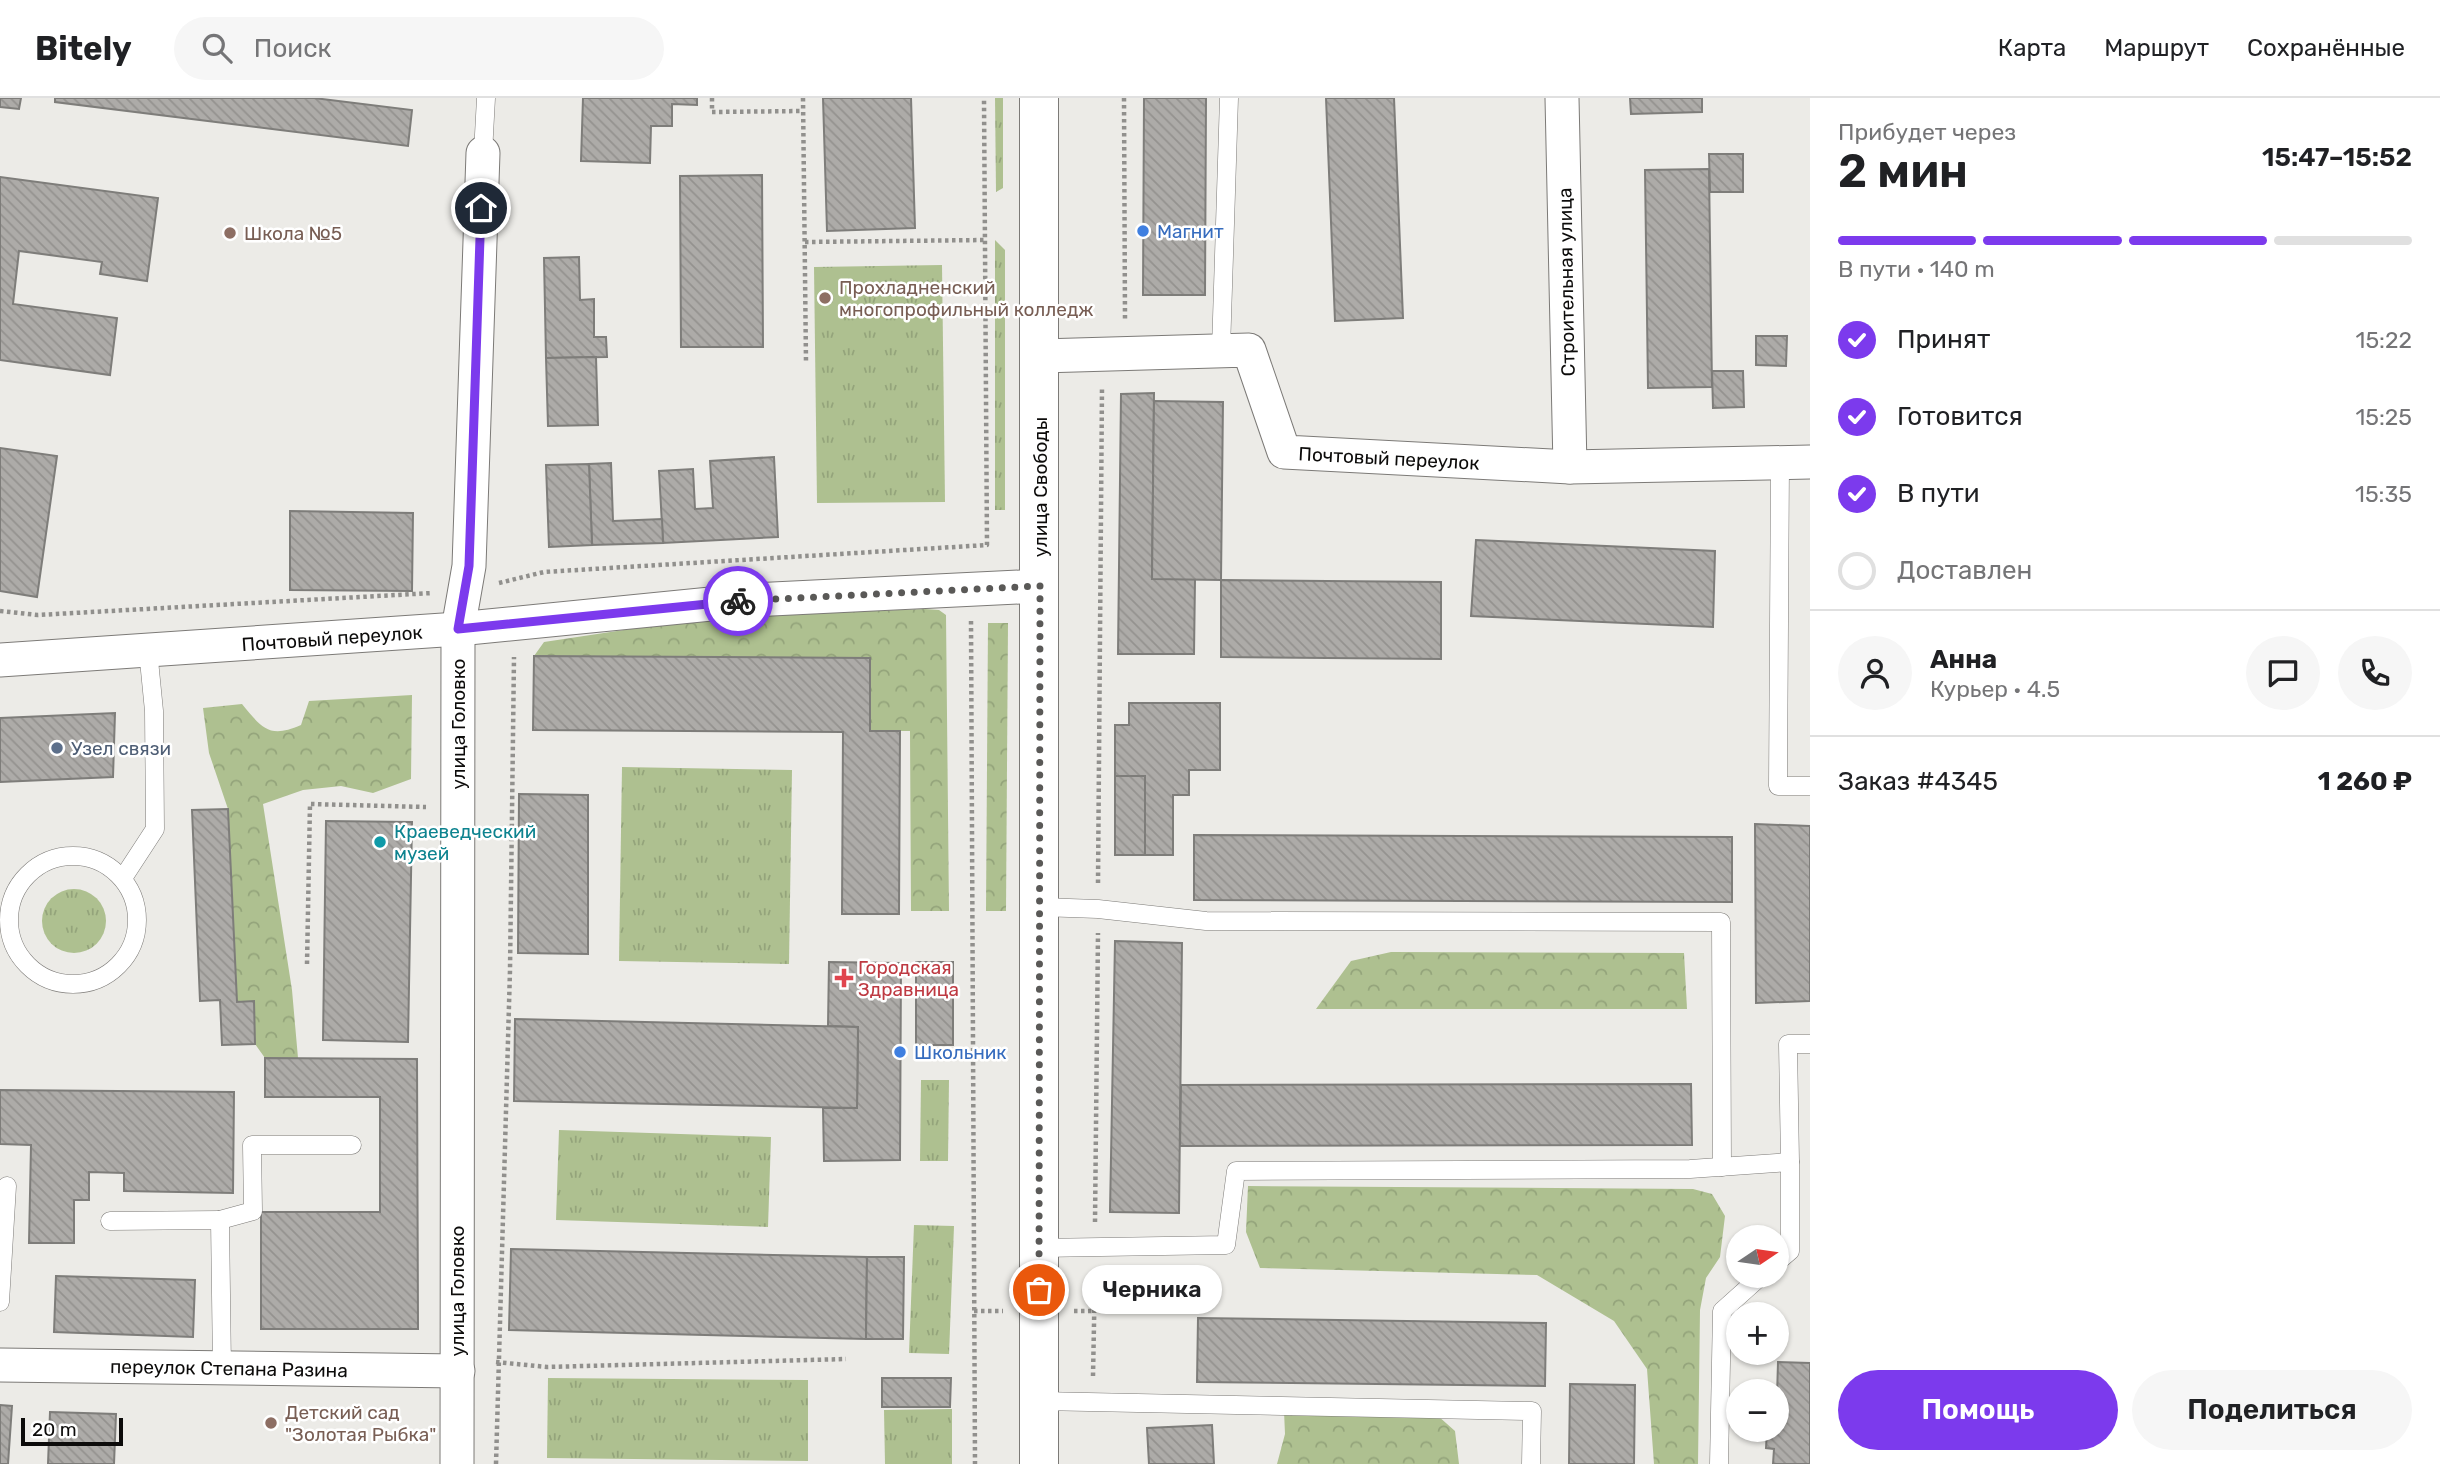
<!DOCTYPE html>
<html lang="ru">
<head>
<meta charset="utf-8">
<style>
  :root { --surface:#fff; --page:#f6f6f6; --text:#202124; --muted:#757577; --line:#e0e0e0; --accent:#7c3aed }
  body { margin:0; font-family:Rubik,sans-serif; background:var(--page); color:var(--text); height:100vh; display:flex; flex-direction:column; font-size:26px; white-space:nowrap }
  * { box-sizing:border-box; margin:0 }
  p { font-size:23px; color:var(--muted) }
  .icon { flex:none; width:38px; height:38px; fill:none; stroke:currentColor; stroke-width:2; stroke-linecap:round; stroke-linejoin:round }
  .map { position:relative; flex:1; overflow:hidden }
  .side { display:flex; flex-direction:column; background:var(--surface); width:630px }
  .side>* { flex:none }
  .needle { width:46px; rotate:77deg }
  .tools { position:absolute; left:1726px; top:1127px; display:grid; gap:14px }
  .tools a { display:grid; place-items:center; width:63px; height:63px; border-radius:50%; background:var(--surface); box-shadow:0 2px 5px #0004; font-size:35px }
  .scale { position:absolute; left:21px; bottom:18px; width:102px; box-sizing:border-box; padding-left:7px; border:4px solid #0c0b0a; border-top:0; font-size:19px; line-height:24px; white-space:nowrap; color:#0c0b0a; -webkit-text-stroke:5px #fff; paint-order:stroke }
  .pin { position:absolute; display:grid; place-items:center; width:60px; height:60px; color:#fff; margin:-30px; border:4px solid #fff; border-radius:50%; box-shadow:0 2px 7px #0007 }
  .courier { position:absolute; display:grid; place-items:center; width:70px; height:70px; margin:-35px; border:5px solid #7c3aed; border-radius:50%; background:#fff; color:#222; box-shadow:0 2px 9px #0007 }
  .bubble { position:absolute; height:49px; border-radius:24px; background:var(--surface); box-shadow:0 2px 5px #0004; font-size:23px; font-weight:600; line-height:49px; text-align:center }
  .overview em { font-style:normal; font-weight:600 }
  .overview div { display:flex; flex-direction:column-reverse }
  .overview { display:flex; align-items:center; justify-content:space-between; height:119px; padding:0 28px }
  h1 { font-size:46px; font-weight:600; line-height:52px }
  .bar { display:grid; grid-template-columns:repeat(4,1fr); gap:10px 7px; align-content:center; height:84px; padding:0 28px }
  .bar i { height:9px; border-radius:5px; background:var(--line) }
  .bar .on { background:var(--accent) }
  .bar p { grid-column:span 4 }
  .line { display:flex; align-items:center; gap:18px; padding:0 28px; border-top:2px solid var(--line) }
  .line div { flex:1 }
  .round { display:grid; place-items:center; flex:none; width:74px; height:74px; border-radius:37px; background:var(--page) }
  ol { padding:0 28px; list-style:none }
  li { display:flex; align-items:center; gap:21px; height:77px }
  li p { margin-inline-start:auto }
  li .icon { padding:7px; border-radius:50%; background:var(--accent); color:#fff; stroke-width:4 }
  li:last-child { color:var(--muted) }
  li i { width:38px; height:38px; border:4px solid var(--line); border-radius:50% }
  .button { display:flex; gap:14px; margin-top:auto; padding:14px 28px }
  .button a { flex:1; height:80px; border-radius:42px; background:var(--accent); color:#fff; font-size:28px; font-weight:600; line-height:80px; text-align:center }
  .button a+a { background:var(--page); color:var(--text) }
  header { display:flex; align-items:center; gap:42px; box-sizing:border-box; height:98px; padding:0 35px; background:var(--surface); border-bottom:2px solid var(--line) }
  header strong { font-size:33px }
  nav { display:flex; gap:38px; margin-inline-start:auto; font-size:24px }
  .search { width:490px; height:63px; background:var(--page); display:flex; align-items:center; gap:18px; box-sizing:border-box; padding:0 24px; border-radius:38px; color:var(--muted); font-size:26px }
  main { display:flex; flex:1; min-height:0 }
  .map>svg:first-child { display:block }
  .grass { fill:url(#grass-tufts) }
  .forest { fill:url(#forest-crowns) }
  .building { fill:url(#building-back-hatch); stroke:#7e7d7a; stroke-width:2 }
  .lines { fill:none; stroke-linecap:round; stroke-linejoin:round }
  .lane-casing { stroke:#7c7a77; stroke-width:19 }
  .street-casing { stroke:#7c7a77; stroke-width:35 }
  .secondary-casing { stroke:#7c7a77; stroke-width:40 }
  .path { stroke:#91908d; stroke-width:4.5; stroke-dasharray:3.5 3.5; stroke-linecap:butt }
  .lane { stroke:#fff; stroke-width:18 }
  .street { stroke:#fff; stroke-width:33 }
  .secondary { stroke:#fff; stroke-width:38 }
  .done { stroke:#5a5957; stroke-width:7; stroke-dasharray:0 12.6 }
  .route { stroke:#7c3aed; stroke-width:9 }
  .shop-dot { fill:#3f7fe0; stroke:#fff; stroke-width:2.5 }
  .education-dot { fill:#8d6e63; stroke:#fff; stroke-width:2.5 }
  .service-dot { fill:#5c6f8a; stroke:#fff; stroke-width:2.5 }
  .culture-dot { fill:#0f9aa8; stroke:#fff; stroke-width:2.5 }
  .health-dot { fill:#e0444e; stroke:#fff; stroke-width:2.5 }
  .labels { text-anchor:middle; stroke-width:5; stroke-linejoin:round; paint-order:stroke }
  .shop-label { font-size:19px; fill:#366cbe; stroke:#fff; text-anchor:start }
  .education-label { font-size:19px; fill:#785e54; stroke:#fff; text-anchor:start }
  .street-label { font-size:19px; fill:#0c0b0a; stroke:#fff }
  .service-label { font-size:19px; fill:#4e5e75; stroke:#fff; text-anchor:start }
  .culture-label { font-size:19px; fill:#0d838f; stroke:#fff; text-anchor:start }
  .health-label { font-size:19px; fill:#be3a42; stroke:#fff; text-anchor:start }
</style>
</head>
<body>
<header>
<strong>Bitely</strong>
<div class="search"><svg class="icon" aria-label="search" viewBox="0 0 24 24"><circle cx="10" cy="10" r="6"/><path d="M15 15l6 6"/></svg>Поиск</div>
<nav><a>Карта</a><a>Маршрут</a><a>Сохранённые</a></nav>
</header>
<main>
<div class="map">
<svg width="1810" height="1366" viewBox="0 0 1810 1366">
  <defs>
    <pattern id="grass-tufts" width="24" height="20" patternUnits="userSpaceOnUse" patternTransform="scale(1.75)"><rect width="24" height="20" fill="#aec090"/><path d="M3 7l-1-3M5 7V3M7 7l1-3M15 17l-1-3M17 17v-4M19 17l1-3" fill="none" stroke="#94a47b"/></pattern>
    <pattern id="forest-crowns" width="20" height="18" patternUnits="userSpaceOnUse" patternTransform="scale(1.75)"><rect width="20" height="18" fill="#aec090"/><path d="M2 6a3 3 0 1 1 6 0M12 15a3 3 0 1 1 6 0" fill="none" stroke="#94a47b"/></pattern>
    <pattern id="building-back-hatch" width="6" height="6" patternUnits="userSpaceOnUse" patternTransform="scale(1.75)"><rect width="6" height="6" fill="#adaba8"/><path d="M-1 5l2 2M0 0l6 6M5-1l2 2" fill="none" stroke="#94928f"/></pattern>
  </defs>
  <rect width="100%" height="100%" fill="#ecebe7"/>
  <!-- grass -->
  <g class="grass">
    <path d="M995,0H1003V90L996,94Z"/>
    <path d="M995,142L1005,152V412H995Z"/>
    <path d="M942,167L945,404L817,405L814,169Z"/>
    <path d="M622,669L792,672L789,866L619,863Z"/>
    <circle cx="74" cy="823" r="32"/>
    <path d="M921,982H949L948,1063H920Z"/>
    <path d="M559,1032L771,1039L768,1129L556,1122Z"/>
    <path d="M914,1127L954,1128L949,1256L909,1255Z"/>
    <path d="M548,1280L808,1282V1363L547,1360Z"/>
    <path d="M952,1311V1366H885L884,1312Z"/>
  </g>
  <!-- forest -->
  <g class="forest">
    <path d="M925,511L939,512L946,517L949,813H911L910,633H870V560L534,558L544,544L710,519Z"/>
    <path d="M988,525H1008L1006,813H986Z"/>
    <path d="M412,597L411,681L373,695L341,688L303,692L263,706L292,892L298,960H265L255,946L254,903L237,904L228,711L209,655L203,610L242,606C262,630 269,641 301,627L309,603Z"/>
    <path d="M1391,854L1684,855L1687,911H1316L1351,863Z"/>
    <path d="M1248,1088L1693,1091L1712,1096L1725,1118L1720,1159L1706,1180L1700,1212L1698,1366H1654L1647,1271L1614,1223L1537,1177L1260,1170L1246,1134Z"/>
    <path d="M1429,1310L1455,1333L1459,1366H1277L1285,1336L1284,1313Z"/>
  </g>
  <!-- building -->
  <g class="building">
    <path d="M0,0H21L19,11L0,9Z"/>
    <path d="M55,0H314L412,12L408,48L55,4Z"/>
    <path d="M583,0H697V7L672,6V28H651L650,65L581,63Z"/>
    <path d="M823,0H911L915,130L827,133Z"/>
    <path d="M1144,0H1206L1205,197H1143Z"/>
    <path d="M1326,0H1394L1403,220L1335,223Z"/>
    <path d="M1630,0H1702V14L1631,16Z"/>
    <path d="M1709,56H1743V94H1710Z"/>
    <path d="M1709,71L1712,289L1648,290L1645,72Z"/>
    <path d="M762,77L763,249H681L680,78Z"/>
    <path d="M0,79L158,100L147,183L100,176L102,164L19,153L13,206L117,220L110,277L0,262Z"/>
    <path d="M579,159L580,202L594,201V239H606L607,259L546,260L544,160Z"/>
    <path d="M1756,238H1787L1786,268L1756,267Z"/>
    <path d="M596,259L598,327L548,328L546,260Z"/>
    <path d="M1712,273H1743L1744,309L1713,310Z"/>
    <path d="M1154,295L1152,481H1195L1194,556H1118L1121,296Z"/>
    <path d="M1154,303L1223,304L1221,482L1152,481Z"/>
    <path d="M0,350L57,358L37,499L0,493Z"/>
    <path d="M774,359L778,439L663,445L659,373L693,371L695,411L713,410L710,363Z"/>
    <path d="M611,365L613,423L662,421L663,445L592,447L589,366Z"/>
    <path d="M589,366L592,447L549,449L546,367Z"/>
    <path d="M290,413L413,415L412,493L290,492Z"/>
    <path d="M1476,442L1715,453L1713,529L1471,518Z"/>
    <path d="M1221,482L1441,484V561L1221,559Z"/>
    <path d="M534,558L870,560V633H900L899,816H842L843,634L533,632Z"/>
    <path d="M1129,605H1220V672H1189V697H1173V757H1145V678H1115V627H1129Z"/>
    <path d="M115,615L113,679L0,684V620Z"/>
    <rect x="1115" y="678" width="30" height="79"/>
    <path d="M519,696L588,697V856L518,855Z"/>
    <path d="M228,711L237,904L254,903L255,946L222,947L220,902L200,903L192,712Z"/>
    <path d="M326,723L412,724L408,944L323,942Z"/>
    <path d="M1755,726L1810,728V903L1756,905Z"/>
    <path d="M1194,737L1732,739V804L1194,802Z"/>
    <path d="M1115,843L1182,845L1179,1115L1110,1114Z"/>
    <path d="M829,864L901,865L900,1062L824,1063L823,1010H857L858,929L828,928Z"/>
    <rect x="916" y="864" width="37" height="83"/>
    <path d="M515,921L858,929L857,1010L514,1003Z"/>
    <path d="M265,960L417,961L418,1231H261V1114H380V999H265Z"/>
    <path d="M1691,986L1692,1047L1180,1048L1181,987Z"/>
    <path d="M0,992L234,994L233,1095L124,1093V1075L89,1074V1102H74V1145H29L31,1047L0,1046Z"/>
    <path d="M511,1151L867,1159L866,1241L509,1232Z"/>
    <path d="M867,1159H904L903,1241H866Z"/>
    <path d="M56,1178L195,1182L193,1239L54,1234Z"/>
    <path d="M1198,1220L1546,1225L1545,1288L1197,1284Z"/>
    <path d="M1778,1264L1810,1265V1366H1773L1774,1351L1766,1350L1767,1332H1776Z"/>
    <path d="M882,1280H951L950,1309H882Z"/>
    <path d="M1570,1286L1635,1287L1634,1366H1569Z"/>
    <path d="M0,1307L12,1308L8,1366H0Z"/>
    <path d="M50,1314L116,1316L114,1366H48Z"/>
    <path d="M1212,1327L1214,1366H1149L1147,1330Z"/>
  </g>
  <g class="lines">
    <!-- lane casing -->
    <g class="lane-casing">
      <g id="lane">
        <path d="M483,55L486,0"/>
        <path d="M1221,252L1229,0"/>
        <path d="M1780,365L1778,688H1810"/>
        <circle cx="73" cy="822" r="64"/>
        <path d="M123,780L155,731L154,613L148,552"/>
        <path d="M1040,809L1098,811L1206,823L1721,824L1722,1069"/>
        <path d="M1790,1064L1788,946H1810"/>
        <path d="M220,1122L253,1113L252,1047H352"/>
        <path d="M110,1123L220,1122L222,1270"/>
        <path d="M1039,1150L1226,1147L1236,1073L1690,1071L1790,1064V1153L1776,1165"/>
        <path d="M0,1204L7,1088"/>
        <path d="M1039,1303L1532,1313L1531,1366"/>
        <path d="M1719,1366L1722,1213L1761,1178"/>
      </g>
    </g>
    <!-- street casing -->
    <g class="street-casing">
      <g id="street">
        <path d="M1562,0L1570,369"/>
        <path d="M1041,258L1249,252L1284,354L1570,369L1810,364"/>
        <path d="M0,562L458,531L751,502L1040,488"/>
        <path d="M0,1267L458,1273"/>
        <path d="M457,1366L458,531L469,468L483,55"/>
      </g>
    </g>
    <!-- secondary casing -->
    <g class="secondary-casing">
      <path id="secondary" d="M1039,1366V0"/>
    </g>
    <!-- path -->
    <g class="path">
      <path d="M712,0V14L803,13"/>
      <path d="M803,0L806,264"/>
      <path d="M1124,0L1125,223"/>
      <path d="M805,144L985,142"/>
      <path d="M499,485L544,474L987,447L984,0"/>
      <path d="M0,513L38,517L432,495"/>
      <path d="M971,523L975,1366"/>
      <path d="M1098,785L1102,289"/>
      <path d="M307,866L310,706L426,709"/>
      <path d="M1095,1124L1098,835"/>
      <path d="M974,1213H1003"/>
      <path d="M1074,1213H1094"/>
      <path d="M496,1264L547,1269L846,1261"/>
      <path d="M1093,1278L1095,1175"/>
      <path d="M496,1366L510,872L514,559"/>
    </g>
    <!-- lane -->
    <use href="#lane" class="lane"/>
    <!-- street -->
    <use href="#street" class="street"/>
    <!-- secondary -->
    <use href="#secondary" class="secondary"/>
  </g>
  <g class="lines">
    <!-- done -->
    <path class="done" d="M738,503L1040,488L1039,1192"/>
    <!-- route -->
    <path class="route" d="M481,110L469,468L458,531L738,503"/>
  </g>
  <!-- markers -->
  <g class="shop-dot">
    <circle cx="1143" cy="133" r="7"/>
    <circle cx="900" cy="954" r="7"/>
  </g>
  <g class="education-dot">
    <circle cx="230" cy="135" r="7"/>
    <circle cx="825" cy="200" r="7"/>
    <circle cx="271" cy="1325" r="7"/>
  </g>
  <circle class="service-dot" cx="57" cy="650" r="7"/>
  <circle class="culture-dot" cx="380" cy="744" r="7"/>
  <path class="health-dot" d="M840.5 869.5h7v7h7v7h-7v7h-7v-7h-7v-7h7z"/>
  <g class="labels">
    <!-- shop labels -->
    <g class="shop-label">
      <text x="1157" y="140">Магнит</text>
      <text x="914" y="961">Школьник</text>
    </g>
    <!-- education labels -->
    <g class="education-label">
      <text x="244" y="142">Школа №5</text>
      <text x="839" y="196">Прохладненский<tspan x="839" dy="22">многопрофильный колледж</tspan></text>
      <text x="285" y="1321">Детский сад<tspan x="285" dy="22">"Золотая Рыбка"</tspan></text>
    </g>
    <!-- street labels -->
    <g class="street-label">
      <text transform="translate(1566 184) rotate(-91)" y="7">Строительная улица</text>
      <text transform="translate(1389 360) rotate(3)" y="7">Почтовый переулок</text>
      <text transform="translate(1040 389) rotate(-90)" y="7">улица Свободы</text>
      <text transform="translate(332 540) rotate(-4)" y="7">Почтовый переулок</text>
      <text transform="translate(458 626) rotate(-90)" y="7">улица Головко</text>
      <text transform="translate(457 1193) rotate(-90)" y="7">улица Головко</text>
      <text transform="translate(229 1270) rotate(1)" y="7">переулок Степана Разина</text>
    </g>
    <!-- service labels -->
    <g class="service-label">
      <text x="71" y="657">Узел связи</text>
    </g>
    <!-- culture labels -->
    <g class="culture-label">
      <text x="394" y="740">Краеведческий<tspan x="394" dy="22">музей</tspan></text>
    </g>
    <!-- health labels -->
    <g class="health-label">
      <text x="858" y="876">Городская<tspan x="858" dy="22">Здравница</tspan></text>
    </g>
  </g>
</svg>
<div class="tools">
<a><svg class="needle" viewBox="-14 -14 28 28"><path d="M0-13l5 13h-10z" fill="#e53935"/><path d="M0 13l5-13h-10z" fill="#757577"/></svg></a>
<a>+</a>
<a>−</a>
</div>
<div class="scale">20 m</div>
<div class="pin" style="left:1039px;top:1192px;background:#ea580c"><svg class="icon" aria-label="bag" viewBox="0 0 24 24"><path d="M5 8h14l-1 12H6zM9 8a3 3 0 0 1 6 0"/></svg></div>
<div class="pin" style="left:481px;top:110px;background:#1f2937"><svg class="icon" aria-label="home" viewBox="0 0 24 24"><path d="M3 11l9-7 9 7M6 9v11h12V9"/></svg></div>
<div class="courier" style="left:738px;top:503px"><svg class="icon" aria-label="bike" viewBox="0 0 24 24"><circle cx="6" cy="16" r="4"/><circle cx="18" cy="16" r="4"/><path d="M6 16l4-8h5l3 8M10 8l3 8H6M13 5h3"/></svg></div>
<div class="bubble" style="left:1082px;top:1167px;width:140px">Черника</div>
</div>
<section class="side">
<div class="overview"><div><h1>2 мин</h1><p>Прибудет через</p></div><em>15:47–15:52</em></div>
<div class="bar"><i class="on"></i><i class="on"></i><i class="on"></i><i></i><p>В пути · 140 m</p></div>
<ol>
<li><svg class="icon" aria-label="check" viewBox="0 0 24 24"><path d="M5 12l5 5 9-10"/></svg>Принят<p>15:22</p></li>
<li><svg class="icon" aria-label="check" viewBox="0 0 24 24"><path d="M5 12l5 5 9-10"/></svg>Готовится<p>15:25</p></li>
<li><svg class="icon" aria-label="check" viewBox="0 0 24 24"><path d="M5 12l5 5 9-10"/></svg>В пути<p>15:35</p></li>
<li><i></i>Доставлен</li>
</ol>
<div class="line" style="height:126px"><a class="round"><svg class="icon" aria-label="person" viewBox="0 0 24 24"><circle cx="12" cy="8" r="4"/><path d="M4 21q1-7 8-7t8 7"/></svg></a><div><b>Анна</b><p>Курьер · 4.5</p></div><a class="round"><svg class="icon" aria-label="chat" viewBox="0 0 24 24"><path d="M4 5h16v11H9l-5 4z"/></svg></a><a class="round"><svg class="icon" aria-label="phone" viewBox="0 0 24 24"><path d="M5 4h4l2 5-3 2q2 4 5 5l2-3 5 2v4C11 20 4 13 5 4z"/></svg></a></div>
<div class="line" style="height:91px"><div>Заказ #4345</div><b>1 260 ₽</b></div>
<div class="button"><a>Помощь</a><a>Поделиться</a></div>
</section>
</main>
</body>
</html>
